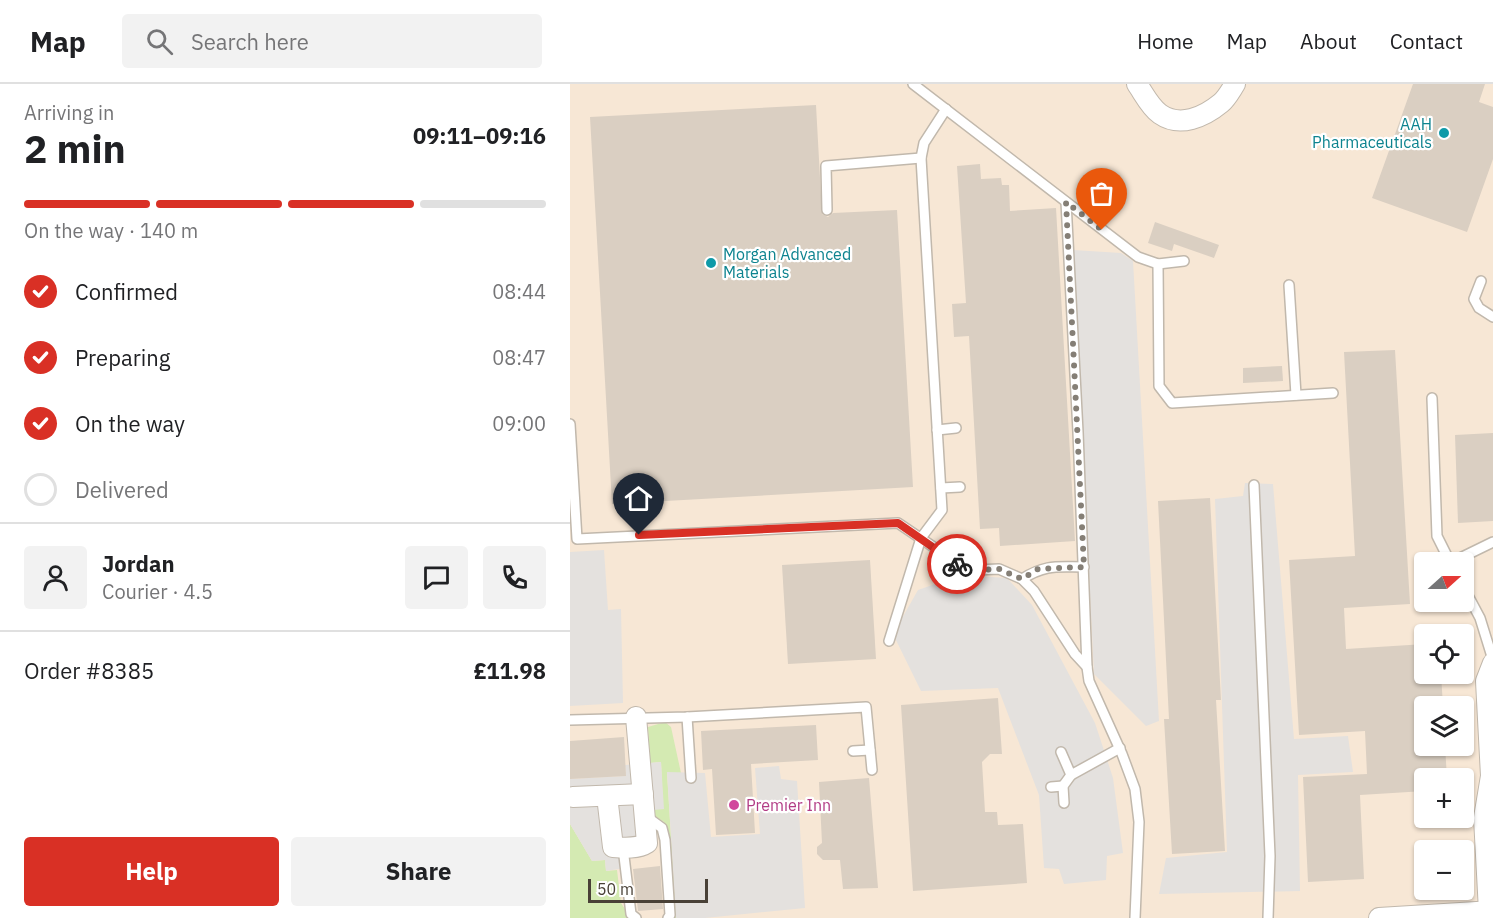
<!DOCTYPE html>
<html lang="en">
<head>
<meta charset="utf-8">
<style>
  :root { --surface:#fff; --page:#f2f2f2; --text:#202124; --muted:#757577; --line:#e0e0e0; --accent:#d93025 }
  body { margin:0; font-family:"IBM Plex Sans",sans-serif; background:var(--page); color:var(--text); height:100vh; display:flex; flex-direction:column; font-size:22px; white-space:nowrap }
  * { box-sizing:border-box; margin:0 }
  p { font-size:20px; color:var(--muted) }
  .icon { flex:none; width:33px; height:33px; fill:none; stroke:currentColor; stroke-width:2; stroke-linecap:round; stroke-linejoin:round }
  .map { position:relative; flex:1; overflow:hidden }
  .panel { display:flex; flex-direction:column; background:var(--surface); width:570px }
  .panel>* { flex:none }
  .needle { width:39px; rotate:69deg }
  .tools { position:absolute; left:844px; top:468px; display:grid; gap:12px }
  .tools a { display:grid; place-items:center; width:60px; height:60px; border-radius:6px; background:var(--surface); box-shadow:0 2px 4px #0004; font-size:30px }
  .scale { position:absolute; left:18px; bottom:15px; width:120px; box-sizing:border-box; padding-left:6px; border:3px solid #494137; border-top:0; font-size:16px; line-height:21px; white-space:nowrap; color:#494137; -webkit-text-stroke:4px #fff; paint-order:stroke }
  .pin { position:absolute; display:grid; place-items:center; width:51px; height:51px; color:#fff; margin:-62px -26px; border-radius:50% 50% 50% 0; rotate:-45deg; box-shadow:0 0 6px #0007 }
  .pin .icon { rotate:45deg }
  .courier { position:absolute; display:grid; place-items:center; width:60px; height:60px; margin:-30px; border:4px solid #d93025; border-radius:50%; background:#fff; color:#222; box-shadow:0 2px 8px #0007 }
  .summary em { font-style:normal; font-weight:700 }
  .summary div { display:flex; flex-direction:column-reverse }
  .summary { display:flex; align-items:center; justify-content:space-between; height:102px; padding:0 24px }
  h1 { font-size:39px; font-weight:700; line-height:45px }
  .bar { display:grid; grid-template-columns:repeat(4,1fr); gap:9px 6px; align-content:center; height:72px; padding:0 24px }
  .bar i { height:8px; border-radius:4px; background:var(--line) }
  .bar .active { background:var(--accent) }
  .bar p { grid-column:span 4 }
  .line { display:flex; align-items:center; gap:15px; padding:0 24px; border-top:2px solid var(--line) }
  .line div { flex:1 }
  .round { display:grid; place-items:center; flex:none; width:63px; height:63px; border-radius:6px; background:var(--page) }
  ol { padding:0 24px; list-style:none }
  li { display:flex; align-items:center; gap:18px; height:66px }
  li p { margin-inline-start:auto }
  li .icon { padding:6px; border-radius:50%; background:var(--accent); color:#fff; stroke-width:4 }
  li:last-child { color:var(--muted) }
  li i { width:33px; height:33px; border:3px solid var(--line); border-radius:50% }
  .cta { display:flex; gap:12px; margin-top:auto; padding:12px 24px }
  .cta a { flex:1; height:69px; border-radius:6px; background:var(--accent); color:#fff; font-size:24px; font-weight:700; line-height:69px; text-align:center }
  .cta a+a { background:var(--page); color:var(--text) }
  header { display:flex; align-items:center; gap:36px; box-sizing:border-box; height:84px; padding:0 30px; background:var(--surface); border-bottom:2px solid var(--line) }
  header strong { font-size:28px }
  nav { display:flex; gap:33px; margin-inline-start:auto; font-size:21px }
  .search { width:420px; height:54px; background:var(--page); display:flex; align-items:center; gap:15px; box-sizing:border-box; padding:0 21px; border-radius:6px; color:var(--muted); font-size:22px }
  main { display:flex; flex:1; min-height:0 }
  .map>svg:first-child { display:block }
  .commercial { fill:#f7e7d5; fill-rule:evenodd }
  .green { fill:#d4eab2 }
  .parking { fill:#e4e1de }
  .building { fill:#dacfc2 }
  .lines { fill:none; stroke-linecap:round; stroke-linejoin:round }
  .service-casing { stroke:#c1b8ac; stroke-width:12 }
  .minor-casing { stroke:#c1b8ac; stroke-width:22 }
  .service { stroke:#fff; stroke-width:9 }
  .minor { stroke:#fff; stroke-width:20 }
  .done { stroke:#857f76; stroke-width:6; stroke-dasharray:0 10.8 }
  .route { stroke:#d93025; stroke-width:8 }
  .culture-dot { fill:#0f9aa8; stroke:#fff; stroke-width:2 }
  .hotel-dot { fill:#d1479c; stroke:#fff; stroke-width:2 }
  .labels { text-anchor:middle; stroke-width:4.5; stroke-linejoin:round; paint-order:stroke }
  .culture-label { font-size:16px; fill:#0d838f; stroke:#fff; text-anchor:end }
  .hotel-label { font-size:16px; fill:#b23c85; stroke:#fff; text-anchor:start }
</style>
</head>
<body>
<header>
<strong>Map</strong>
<div class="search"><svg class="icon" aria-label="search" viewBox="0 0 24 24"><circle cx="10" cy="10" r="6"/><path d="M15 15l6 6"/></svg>Search here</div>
<nav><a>Home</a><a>Map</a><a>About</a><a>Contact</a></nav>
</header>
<main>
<section class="panel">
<div class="summary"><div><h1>2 min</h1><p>Arriving in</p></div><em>09:11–09:16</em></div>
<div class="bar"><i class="active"></i><i class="active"></i><i class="active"></i><i></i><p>On the way · 140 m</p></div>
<ol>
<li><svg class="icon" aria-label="check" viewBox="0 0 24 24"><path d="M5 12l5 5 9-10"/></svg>Confirmed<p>08:44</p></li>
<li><svg class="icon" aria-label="check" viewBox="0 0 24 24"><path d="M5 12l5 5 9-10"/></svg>Preparing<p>08:47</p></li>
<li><svg class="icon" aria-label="check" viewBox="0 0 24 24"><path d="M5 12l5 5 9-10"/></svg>On the way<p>09:00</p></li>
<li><i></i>Delivered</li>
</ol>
<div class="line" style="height:108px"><a class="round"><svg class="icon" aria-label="person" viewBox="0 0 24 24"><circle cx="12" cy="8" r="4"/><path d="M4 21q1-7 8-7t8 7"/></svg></a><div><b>Jordan</b><p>Courier · 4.5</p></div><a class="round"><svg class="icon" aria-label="chat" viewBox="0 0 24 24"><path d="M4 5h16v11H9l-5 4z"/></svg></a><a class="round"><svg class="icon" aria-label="phone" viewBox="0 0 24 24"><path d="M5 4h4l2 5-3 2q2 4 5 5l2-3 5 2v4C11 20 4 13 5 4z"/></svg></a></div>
<div class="line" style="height:78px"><div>Order #8385</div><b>£11.98</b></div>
<div class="cta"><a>Help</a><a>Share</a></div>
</section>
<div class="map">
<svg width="923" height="834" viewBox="0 0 923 834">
  <rect width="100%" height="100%" fill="#f5f1ea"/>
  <!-- commercial -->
  <path class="commercial" d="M0,0H923V834H0ZM855,478H894V518H855ZM855,550H894V590H855ZM855,622H894V662H855ZM855,694H894V734H855ZM855,766H894V806H855Z"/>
  <!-- green -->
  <g class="green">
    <path d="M95,638L101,643L111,689H97L106,834H102L97,755L94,738L85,732L84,725H93L91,678L80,679L78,643Z"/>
    <path d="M0,740L22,777L35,776L36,787L47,786L51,819L61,834H0Z"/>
  </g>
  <!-- parking -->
  <g class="parking">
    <path d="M503,166L551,169L563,177L589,637L576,642L524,590Z"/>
    <path d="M675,399L703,400L724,655L778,652L783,688L728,691L730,807L589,810L596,774L657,768L645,415L673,412Z"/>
    <path d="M34,466L38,526L51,525L53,619L0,622V468Z"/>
    <path d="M391,491L437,494L462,521L525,639L543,694L553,769L537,772L536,796L494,800L489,785L474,784L469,711L428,604L351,607L323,550L348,506Z"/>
    <path d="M91,678L94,725L84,726L83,746L55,770V784L36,787L35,776L22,777L0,740V695L56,692L55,681Z"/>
    <path d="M209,682L211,695L227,697L235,824L135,834H106L97,688L135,689L141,753L190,750L185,684Z"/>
  </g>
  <!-- building -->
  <g class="building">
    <path d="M843,0H915L909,18L923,23V75L897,148L802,114Z"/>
    <path d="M246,21L252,130L258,133L263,129L327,126L343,403L42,420L20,33Z"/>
    <path d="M410,80L411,95L431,94L432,101H439L440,127L486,124L505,457L430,462L429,444L410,445L399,252L384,253L382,220L396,219L387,82Z"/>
    <path d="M585,138L649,161L644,174L604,160L602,167L578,159Z"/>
    <path d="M825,266L840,520L774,524L776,565L855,560V590H871L873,622H855V662H875L877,694H855V707L790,711L794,795L738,798L733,693L797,690L795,647L729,651L719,476L785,472L774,268Z"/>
    <path d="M712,282L713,297L673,299V284Z"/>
    <path d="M923,349V437L888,439L885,351Z"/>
    <path d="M640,414L651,616H646L655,767L602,770L594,635H599L588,417Z"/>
    <path d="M300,476L306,575L218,580L212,481Z"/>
    <path d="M428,614L432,670H420L412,678L415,728H427L428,741L453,740L457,799L343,807L331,621Z"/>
    <path d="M246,641L248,676L181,680L185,749L146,751L142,685L133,686L131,647Z"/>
    <path d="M54,653L56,692L0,695V657Z"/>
    <path d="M299,694L308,804L273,805L270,776H253L247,770V763L252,759L249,698Z"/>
    <path d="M90,782L93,825L68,827L63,785Z"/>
  </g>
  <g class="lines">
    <!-- service casing -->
    <g class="service-casing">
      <g id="service">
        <path d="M343,0L568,173L588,180L614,177"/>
        <path d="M496,118L508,348L517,583"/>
        <path d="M257,126L256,82L351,74"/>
        <path d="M588,180L589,302L602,319L763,309"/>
        <path d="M911,197L904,215L909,224L923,233"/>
        <path d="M719,201L726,311"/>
        <path d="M862,314L867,452L880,478"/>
        <path d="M0,340L7,455L328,439L390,481L406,486L429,485L452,495L464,507L505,570L517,583L519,597L552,670L565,705L569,738L565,834"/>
        <path d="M367,346L386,344"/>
        <path d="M684,401L700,772L698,834"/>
        <path d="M371,404L390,403"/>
        <path d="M882,478L923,458"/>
        <path d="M452,495C476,480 487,483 514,483"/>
        <path d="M894,504L910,534L923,576"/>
        <path d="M319,557L351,454L372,426L351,74L354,59L376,25"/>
        <path d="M117,633L121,694"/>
        <path d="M0,636L117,633L296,623L302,686"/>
        <path d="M283,667L300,666"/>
        <path d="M491,668L501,691L493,702L494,719"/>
        <path d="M501,691L550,664"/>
        <path d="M481,703L493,702"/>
        <path d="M77,733L92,744L95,756L100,831L98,834"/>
        <path d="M53,764L61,830L66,834"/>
      </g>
    </g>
    <!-- minor casing -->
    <g class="minor-casing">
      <g id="minor">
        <path d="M567,0C574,10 580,23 590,30C610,44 634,33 651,19C657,14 661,6 665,0"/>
        <path d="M37,712L43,763C54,764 68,765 77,759L66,633"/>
        <path d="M3,713L73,710"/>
        <path d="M919,827L914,734L921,692L916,597L923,579"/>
        <path d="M809,834L923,827"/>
      </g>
    </g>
    <!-- service -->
    <use href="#service" class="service"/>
    <!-- minor -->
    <use href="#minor" class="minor"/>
  </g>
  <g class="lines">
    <!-- done -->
    <path class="done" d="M387,480L406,486L429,485L452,495L468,485L514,483L496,118L532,146"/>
    <!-- route -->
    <path class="route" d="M69,451L328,439L387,480"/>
  </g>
  <!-- markers -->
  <g class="culture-dot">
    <circle cx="874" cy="49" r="6"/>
    <circle cx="141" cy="179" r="6"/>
  </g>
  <circle class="hotel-dot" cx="164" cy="721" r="6"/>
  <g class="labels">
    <!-- culture labels -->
    <g class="culture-label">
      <text x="862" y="46">AAH<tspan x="862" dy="18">Pharmaceuticals</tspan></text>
      <text x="153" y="176" text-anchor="start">Morgan Advanced<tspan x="153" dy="18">Materials</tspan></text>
    </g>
    <!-- hotel labels -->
    <g class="hotel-label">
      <text x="176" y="727">Premier Inn</text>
    </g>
  </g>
</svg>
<div class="tools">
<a><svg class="needle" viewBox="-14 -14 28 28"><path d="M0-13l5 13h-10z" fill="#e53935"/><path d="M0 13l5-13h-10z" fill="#757577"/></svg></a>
<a><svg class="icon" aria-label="locate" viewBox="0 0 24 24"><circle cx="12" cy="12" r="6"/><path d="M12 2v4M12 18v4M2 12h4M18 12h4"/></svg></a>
<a><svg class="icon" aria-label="layers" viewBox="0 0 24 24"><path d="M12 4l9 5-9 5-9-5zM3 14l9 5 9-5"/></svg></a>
<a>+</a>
<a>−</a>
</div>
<div class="scale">50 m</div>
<div class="pin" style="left:532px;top:146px;background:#ea580c"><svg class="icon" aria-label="bag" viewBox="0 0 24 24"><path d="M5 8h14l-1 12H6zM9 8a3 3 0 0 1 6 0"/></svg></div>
<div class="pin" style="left:69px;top:451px;background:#1f2937"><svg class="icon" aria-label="home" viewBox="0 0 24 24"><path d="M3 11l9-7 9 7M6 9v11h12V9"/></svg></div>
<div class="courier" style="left:387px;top:480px"><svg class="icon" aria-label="bike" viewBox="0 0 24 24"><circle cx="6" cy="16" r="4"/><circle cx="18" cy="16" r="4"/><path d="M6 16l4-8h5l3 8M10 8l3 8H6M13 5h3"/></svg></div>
</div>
</main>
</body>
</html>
